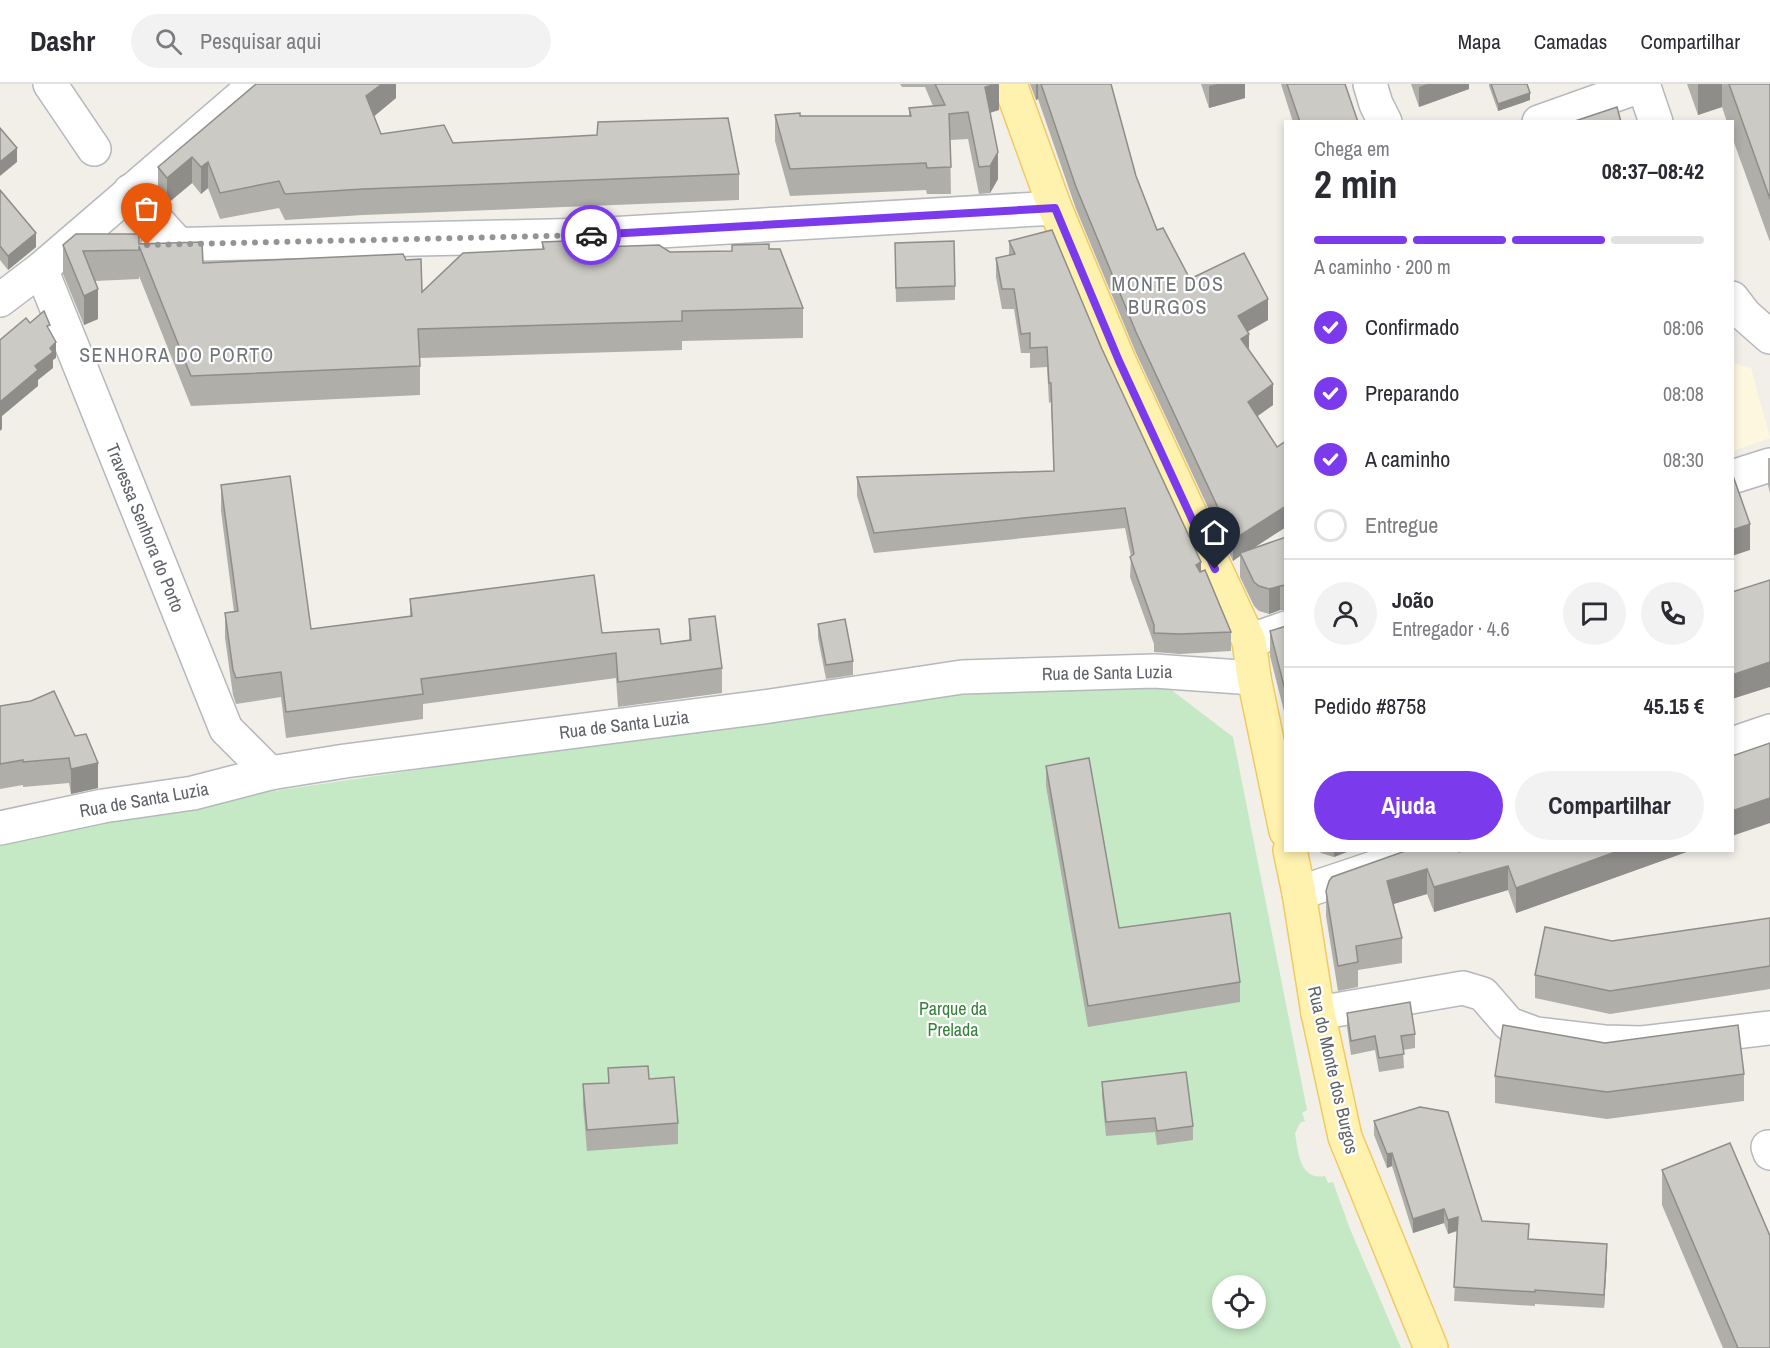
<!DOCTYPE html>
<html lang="pt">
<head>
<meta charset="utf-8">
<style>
  :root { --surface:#fff; --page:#f2f2f3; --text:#2b2b33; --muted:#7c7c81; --line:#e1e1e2; --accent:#7c3aed }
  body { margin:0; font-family:"Archivo Narrow",sans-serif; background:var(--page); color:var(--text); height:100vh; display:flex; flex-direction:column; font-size:22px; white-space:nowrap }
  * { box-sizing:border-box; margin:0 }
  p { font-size:20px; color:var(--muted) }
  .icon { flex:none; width:33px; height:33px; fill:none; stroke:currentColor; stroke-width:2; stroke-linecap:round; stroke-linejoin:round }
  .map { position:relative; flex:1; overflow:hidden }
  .details { position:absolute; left:1284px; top:36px; width:450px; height:732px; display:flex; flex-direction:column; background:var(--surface); border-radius:0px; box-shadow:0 3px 9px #0003 }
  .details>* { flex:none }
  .tools { position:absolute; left:1212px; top:1191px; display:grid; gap:12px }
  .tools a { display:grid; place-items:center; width:54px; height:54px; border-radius:50%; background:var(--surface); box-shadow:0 3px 9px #0003; font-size:30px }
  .pin { position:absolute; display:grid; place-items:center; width:51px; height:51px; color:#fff; margin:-62px -26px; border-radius:50% 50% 50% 0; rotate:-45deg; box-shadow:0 0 6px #0007 }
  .pin .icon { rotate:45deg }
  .courier { position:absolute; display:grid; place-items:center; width:60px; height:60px; margin:-30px; border:4px solid #7c3aed; border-radius:50%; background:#fff; color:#222; box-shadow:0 2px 8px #0007 }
  .headline em { font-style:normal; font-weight:700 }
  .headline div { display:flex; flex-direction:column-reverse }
  .headline { display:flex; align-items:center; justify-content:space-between; height:102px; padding:0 30px }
  h1 { font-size:39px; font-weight:700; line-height:45px }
  .bar { display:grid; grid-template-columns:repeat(4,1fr); gap:9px 6px; align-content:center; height:72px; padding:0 30px }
  .bar i { height:8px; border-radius:4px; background:var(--line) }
  .bar .selected { background:var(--accent) }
  .bar p { grid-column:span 4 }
  .line { display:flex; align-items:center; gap:15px; padding:0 30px; border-top:2px solid var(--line) }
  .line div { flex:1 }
  .round { display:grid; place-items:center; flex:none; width:63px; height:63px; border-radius:32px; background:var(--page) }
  ol { padding:0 30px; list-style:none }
  li { display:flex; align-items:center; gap:18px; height:66px }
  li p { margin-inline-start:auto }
  li .icon { padding:6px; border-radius:50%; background:var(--accent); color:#fff; stroke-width:4 }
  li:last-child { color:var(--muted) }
  li i { width:33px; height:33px; border:3px solid var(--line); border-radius:50% }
  .action { display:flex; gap:12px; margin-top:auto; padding:12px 30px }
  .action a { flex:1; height:69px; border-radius:36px; background:var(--accent); color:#fff; font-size:24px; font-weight:700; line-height:69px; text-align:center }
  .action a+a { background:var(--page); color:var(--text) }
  header { display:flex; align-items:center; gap:36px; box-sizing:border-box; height:84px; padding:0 30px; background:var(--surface); border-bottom:2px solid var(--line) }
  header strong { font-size:28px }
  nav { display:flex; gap:33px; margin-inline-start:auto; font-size:21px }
  .search { width:420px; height:54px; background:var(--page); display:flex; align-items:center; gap:15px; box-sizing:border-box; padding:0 21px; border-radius:33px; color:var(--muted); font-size:22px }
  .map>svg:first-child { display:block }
  .commercial { fill:#fef7e0 }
  .green { fill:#c5e8c5; fill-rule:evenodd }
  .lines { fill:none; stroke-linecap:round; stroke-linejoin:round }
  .minor-casing { stroke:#b5b8bc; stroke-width:36 }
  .major-casing { stroke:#f2c960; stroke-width:36 }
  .minor { stroke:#fff; stroke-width:33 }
  .major { stroke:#fff2af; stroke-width:33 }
  .wall { fill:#afaea9 }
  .shaded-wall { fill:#8f8d8a }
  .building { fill:#cccac5; stroke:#8f8d8a; stroke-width:1.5 }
  .done { stroke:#929495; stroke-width:6; stroke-dasharray:0 10.8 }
  .route { stroke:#7c3aed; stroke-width:8 }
  .labels { text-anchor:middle; stroke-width:4.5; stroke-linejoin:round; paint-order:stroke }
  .street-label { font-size:18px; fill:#5f6368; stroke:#fff }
  .park-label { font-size:18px; fill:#348238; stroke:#fff }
  .neighbourhood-label { font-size:20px; letter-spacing:1.5px; fill:#70757a; stroke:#fff }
</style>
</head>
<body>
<header>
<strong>Dashr</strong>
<div class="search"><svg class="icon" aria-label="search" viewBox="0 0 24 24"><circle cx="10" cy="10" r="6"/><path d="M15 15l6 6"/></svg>Pesquisar aqui</div>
<nav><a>Mapa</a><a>Camadas</a><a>Compartilhar</a></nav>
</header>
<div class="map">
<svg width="1770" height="1264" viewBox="0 0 1770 1264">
  <rect width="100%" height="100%" fill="#f1efe8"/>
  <!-- commercial -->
  <path class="commercial" d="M1732,279L1751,284L1770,354L1733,367Z"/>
  <!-- green -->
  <path class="green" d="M1153,592L1233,653L1307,1026L1302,1029L1305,1037L1300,1039L1295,1049C1298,1068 1300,1097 1325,1092L1328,1099L1333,1098L1350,1145L1401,1264H0V760L247,711L545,667L956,602ZM1222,1202H1256V1234H1222Z"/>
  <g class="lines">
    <!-- minor casing -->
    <g class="minor-casing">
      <g id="minor">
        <path d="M50,0L94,65"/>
        <path d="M1370,0L1376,20L1385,38"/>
        <path d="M1643,0L1656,38"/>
        <path d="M1539,38L1643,1"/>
        <path d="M130,107L179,161"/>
        <path d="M158,161L591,151L1055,124"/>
        <path d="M41,185L226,645L270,689"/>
        <path d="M1732,214L1745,231L1770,253"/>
        <path d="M0,216L41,185L256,0"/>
        <path d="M1732,393L1770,381"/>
        <path d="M1249,557L1286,544"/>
        <path d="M1732,660L1770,647"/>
        <path d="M0,744L103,722L193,709L270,689L345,677L770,622L962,593L1154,587L1254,594"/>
        <path d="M1299,809L1427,766"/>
        <path d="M1318,929L1463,904L1483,910L1509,940L1536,950L1604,958L1642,959L1770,944"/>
        <path d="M1768,1063L1770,1069"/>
      </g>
    </g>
    <!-- major casing -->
    <g class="major-casing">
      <g id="major">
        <path d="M1010,0L1055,124L1119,277L1249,557L1254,594L1286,747"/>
        <path d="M1290,766L1299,809L1318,929L1345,1053L1431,1264"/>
      </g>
    </g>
    <!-- minor -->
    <use href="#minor" class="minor"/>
    <!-- major -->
    <use href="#major" class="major"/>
  </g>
  <!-- wall -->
  <g class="wall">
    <path d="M396,0V14L374,32L381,50L739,90V116L363,131L285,136L279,124L220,135L208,104L201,110L192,99L167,120L158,109V83Z"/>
    <path d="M900,0H999V26L990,29L998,95L990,109L979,110L968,55L950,56L951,110H927L926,106L790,112L775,57V31L800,32H909V24L933,22L925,3H902Z"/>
    <path d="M1030,0H1111L1136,92L1157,146L1190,195L1268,236L1247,248L1249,266L1273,321L1257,332L1286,443L1252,465L1286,453V526H1280L1269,530L1259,527L1254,522L1240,493V472L1233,477L1136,269L1076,125L1038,15L1036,16Z"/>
    <path d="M1201,0H1245V14L1209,24Z"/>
    <path d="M1281,0H1345L1358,38H1293Z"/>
    <path d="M1411,0H1469V5L1419,23Z"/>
    <path d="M1489,0H1527L1530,16L1498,27L1489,2Z"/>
    <path d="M1687,0H1770V158L1732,53V38H1727L1722,23L1698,31Z"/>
    <path d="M0,106L36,163L8,186L0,176Z"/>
    <path d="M1009,157L1102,265L1201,488L1231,548V567L1180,570L1154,568V560L1130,493L1131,473L1125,444L874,469L857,412V393L1054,387L1051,318L1049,319L1047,283L1030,284V269H1021L1014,225H1002L996,193V174L1009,171Z"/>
    <path d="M542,158L570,164L670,168L732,167L769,165L803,224V254L682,257V266L420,274V311L191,322L139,192V195L95,197L98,235L84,241L63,190V161L139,160L203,179L422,208L542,165Z"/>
    <path d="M895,173L955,202V216L896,218Z"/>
    <path d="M1768,374H1770V409L1768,401Z"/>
    <path d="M221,401L311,545L410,532V515L661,560L689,556V535L722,584V609L618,623L616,594L423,620V635L286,654L281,613L236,620L233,611L225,554V529L234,528L221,427Z"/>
    <path d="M818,540L853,577V591L826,595L818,554Z"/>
    <path d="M1286,542V635L1270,572V547Z"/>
    <path d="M31,617L98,704L71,710L69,699L23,703V701L0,705V622Z"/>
    <path d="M1046,682L1119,844L1240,898V918L1088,943L1046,702Z"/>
    <path d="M1319,766H1352L1334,773L1321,769Z"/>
    <path d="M1692,766L1516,829L1508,806L1434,828L1427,810L1393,820L1402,854V879L1358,886V903L1338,907L1326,832V807L1459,768Z"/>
    <path d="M1770,834V905L1610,930L1535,914V891L1612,857Z"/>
    <path d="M1347,929L1415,950V964L1403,966L1404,984L1379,988L1375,966L1351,971L1347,943Z"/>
    <path d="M608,984L649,995L678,1039V1060L587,1067L583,1021V1000L608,999Z"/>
    <path d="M1744,990V1017L1607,1035L1495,1019V992Z"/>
    <path d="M1102,998L1193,1042V1056L1157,1061L1155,1048L1106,1052L1102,1012Z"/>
    <path d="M1374,1037L1482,1137L1529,1155L1607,1173L1604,1224L1535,1220V1222L1454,1217L1458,1147L1448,1150L1444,1139L1413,1149L1392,1082L1387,1084L1374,1051Z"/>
    <path d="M1662,1086L1770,1264H1723L1662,1121Z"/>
  </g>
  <!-- shaded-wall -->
  <g class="shaded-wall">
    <path d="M382,0H396V14L366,39V12Z"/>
    <path d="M997,0H999V26L985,30V3Z"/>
    <path d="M1036,0H1038V15L1036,16Z"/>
    <path d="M1217,0H1245V14L1209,24V2Z"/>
    <path d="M1427,0H1469V5L1419,23V3Z"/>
    <path d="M1698,0H1722V23L1698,31Z"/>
    <path d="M1530,9V16L1498,27V20Z"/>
    <path d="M17,64V78L0,92V78Z"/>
    <path d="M998,68V95L990,109V82Z"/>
    <path d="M192,73V99L167,120V94Z"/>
    <path d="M208,78V104L201,110V83Z"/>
    <path d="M36,149V163L8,186V172Z"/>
    <path d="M98,205V235L84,241V212Z"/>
    <path d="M1268,215V236L1238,253V232Z"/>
    <path d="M1249,250V271L1241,255Z"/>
    <path d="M56,258V274L53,276V284L38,296V302L2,332V345L0,347V318L35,282L50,264Z"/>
    <path d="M1273,300V321L1248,339V318Z"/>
    <path d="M1286,422V443L1241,472L1240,469V472L1233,477V456Z"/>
    <path d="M1750,440V466L1732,472V446Z"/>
    <path d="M1201,478V498L1196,481Z"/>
    <path d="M1280,502V526L1269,530V505Z"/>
    <path d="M1770,578V603L1732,615V591Z"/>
    <path d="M98,679V704L71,710V685Z"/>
    <path d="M1770,714V739L1732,752V727Z"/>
    <path d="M1334,766H1352L1334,773Z"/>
    <path d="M1621,766H1692L1516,829V804Z"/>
    <path d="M1508,782V806L1434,828V803Z"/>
    <path d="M1427,785V810L1387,822V797Z"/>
    <path d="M1392,1069V1082L1387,1084V1070Z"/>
    <path d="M1444,1125V1139L1413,1149V1135Z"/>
    <path d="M1458,1133V1146L1448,1150V1136Z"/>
    <path d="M1607,1160V1173L1604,1224V1211Z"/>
  </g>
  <!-- building -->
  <g class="building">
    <path d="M256,0H382L366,12L381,50L444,41L453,59L597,51L598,38L728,34L739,90L363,105L285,110L279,97L220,109L208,78L201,83L192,73L167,94L158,83Z"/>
    <path d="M935,0H997L985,3L998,68L990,82L979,83L968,28L949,30L951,83L927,84L926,79L790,85L775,31L800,29V32H911L909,24L945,21Z"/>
    <path d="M1041,0H1111L1136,92L1157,146L1163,144L1190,195L1244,169L1268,215L1238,232L1249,250L1241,255L1273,300L1248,318L1277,363L1286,357V422L1233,456L1136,248L1076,103Z"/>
    <path d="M1287,0H1345L1358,38H1300Z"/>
    <path d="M1491,0H1527L1530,9L1498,20Z"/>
    <path d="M1729,0H1770V115Z"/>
    <path d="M1617,23L1621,38H1572Z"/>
    <path d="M0,44L17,64L0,78Z"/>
    <path d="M0,106L36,149L8,172L0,162Z"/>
    <path d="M1052,146L1102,265L1201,478L1196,481L1200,488L1205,486L1231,548L1180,550L1154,549V541L1130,473L1134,470L1125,424L874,449L857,393L1054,387L1051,299H1049L1047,263L1030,264V249L1021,250L1014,205H1002L996,174L1015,170L1009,157Z"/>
    <path d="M76,150H139V160L202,158L203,179L403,170L406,176L421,175L422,208L463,169L544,165L542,158L567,157L570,164L659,161L670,168L732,167V161L769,160V165H780L803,224L682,227V237L418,245L420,282L191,292L139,162V166L83,167L98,205L84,212L63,161Z"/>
    <path d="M954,157L955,202L896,204L895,159Z"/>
    <path d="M44,227L50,241L47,242L56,258L50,264L53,268L35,282L38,286L0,318V256L26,234L30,239Z"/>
    <path d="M1732,389L1750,440L1732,446Z"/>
    <path d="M290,392L311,545L412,532L410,515L594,491L602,549L659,545L661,560L691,556L689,535L715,532L722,584L618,598L616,569L421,595L423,610L286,628L281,588L236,594L233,586L225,529L238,527L221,401Z"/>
    <path d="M1286,453V501L1280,502L1269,505L1259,502L1254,498L1240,469Z"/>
    <path d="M1770,496V578L1732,591V508Z"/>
    <path d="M845,535L853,577L826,581L818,540Z"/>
    <path d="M1286,542V610L1270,547Z"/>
    <path d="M54,607L75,652L86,650L98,679L71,685L69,674L23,678V676L0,680V622L31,617Z"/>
    <path d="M1770,659V714L1732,727V672Z"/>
    <path d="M1089,674L1119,844L1230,829L1240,898L1088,922L1046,682Z"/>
    <path d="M1408,766H1459V768L1464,766H1621L1516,804L1508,782L1434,803L1427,785L1387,797L1402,854L1356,862L1358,878L1338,882L1326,807L1329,797L1332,793Z"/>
    <path d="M1770,834V882L1610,907L1535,891L1545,843L1612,857Z"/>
    <path d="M1410,918L1415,950L1401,952L1404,970L1379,974L1375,952L1351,957L1347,929Z"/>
    <path d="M1503,941L1605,959L1738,941L1744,990L1607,1008L1495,992Z"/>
    <path d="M648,982L649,995L674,993L678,1039L587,1046L583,1000L609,999L608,984Z"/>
    <path d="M1186,988L1193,1042L1157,1047L1155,1034L1106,1038L1102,998Z"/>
    <path d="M1420,1023L1448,1028L1482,1137L1529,1140L1528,1155L1607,1160L1604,1211L1535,1206V1208L1454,1203L1458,1133L1448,1136L1444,1125L1413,1135L1392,1069L1387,1070L1374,1037Z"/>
    <path d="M1730,1059L1770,1152V1264H1738L1662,1086Z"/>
  </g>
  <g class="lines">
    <!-- done -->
    <path class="done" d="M147,161L591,151"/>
    <!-- route -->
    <path class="route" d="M591,151L1055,124L1119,277L1215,485"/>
  </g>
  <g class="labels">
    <!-- street labels -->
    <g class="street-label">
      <text transform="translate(145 444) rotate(68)" y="6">Travessa Senhora do Porto</text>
      <text transform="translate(1107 589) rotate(-1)" y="6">Rua de Santa Luzia</text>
      <text transform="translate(624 641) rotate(-7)" y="6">Rua de Santa Luzia</text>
      <text transform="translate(144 716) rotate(-10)" y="6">Rua de Santa Luzia</text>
      <text transform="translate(1333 986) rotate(77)" y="6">Rua do Monte dos Burgos</text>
    </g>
    <!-- park labels -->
    <g class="park-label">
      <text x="953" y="931">Parque da<tspan x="953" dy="21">Prelada</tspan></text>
    </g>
    <!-- neighbourhood labels -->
    <g class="neighbourhood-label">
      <text x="1168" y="207">MONTE DOS<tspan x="1168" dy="23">BURGOS</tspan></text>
      <text x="177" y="278">SENHORA DO PORTO</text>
    </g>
  </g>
</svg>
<div class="tools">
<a><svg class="icon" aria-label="locate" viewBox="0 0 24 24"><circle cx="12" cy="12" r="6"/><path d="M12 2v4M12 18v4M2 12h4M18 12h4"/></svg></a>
</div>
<div class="pin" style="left:147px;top:161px;background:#ea580c"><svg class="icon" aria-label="bag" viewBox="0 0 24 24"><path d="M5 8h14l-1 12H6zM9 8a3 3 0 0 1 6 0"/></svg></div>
<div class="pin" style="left:1215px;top:485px;background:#1f2937"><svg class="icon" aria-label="home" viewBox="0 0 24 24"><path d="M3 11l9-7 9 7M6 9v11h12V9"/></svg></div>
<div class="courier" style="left:591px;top:151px"><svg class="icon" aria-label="car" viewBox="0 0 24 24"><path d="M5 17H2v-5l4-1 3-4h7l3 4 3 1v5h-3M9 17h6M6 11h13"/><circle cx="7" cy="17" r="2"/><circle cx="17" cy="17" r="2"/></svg></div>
<section class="details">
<div class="headline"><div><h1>2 min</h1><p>Chega em</p></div><em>08:37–08:42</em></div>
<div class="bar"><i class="selected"></i><i class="selected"></i><i class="selected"></i><i></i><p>A caminho · 200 m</p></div>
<ol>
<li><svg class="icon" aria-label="check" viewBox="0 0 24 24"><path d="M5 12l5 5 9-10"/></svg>Confirmado<p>08:06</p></li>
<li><svg class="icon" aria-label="check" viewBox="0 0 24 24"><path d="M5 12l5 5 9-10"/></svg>Preparando<p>08:08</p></li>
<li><svg class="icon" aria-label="check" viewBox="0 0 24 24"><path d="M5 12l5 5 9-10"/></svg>A caminho<p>08:30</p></li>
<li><i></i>Entregue</li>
</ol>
<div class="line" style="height:108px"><a class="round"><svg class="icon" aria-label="person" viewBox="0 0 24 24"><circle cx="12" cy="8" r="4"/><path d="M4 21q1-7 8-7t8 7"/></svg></a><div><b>João</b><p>Entregador · 4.6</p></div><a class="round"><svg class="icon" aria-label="chat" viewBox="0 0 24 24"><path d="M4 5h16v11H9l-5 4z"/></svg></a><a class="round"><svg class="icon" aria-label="phone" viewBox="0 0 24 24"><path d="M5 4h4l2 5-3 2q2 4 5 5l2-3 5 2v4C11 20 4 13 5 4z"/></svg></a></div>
<div class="line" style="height:78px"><div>Pedido #8758</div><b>45.15 €</b></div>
<div class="action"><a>Ajuda</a><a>Compartilhar</a></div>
</section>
</div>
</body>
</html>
